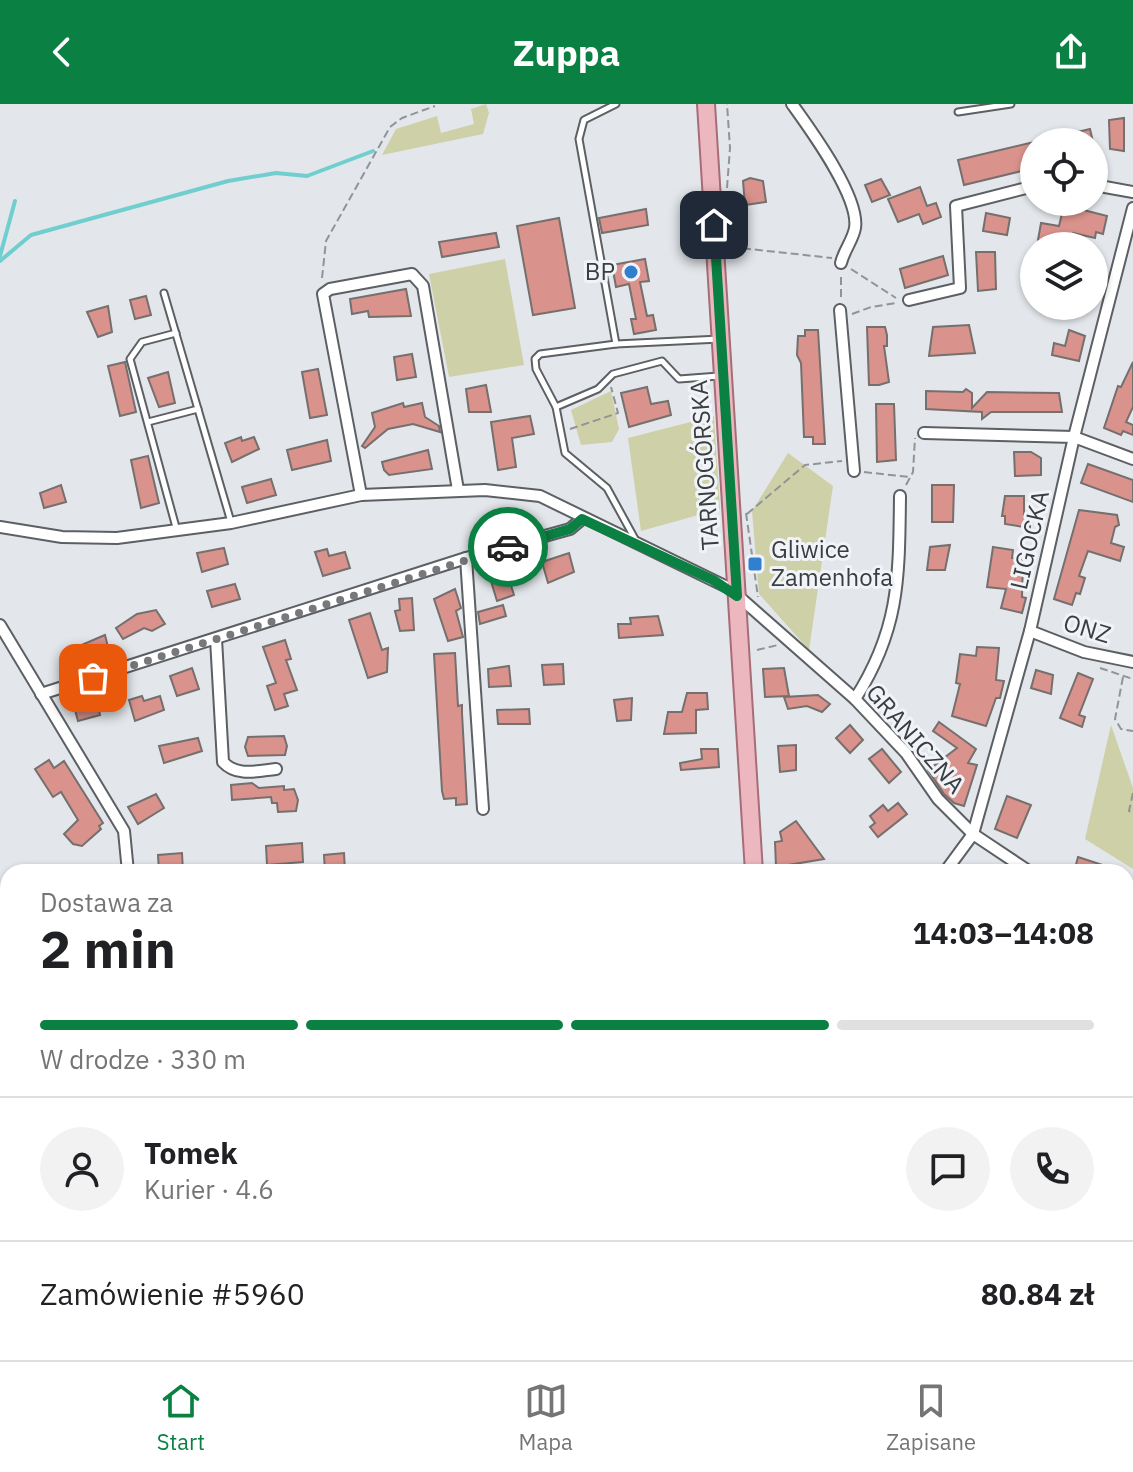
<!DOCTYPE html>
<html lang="pl">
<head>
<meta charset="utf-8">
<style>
  :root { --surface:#fff; --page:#f2f2f2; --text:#202124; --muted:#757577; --line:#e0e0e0; --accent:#0b8043 }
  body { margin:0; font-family:"IBM Plex Sans",sans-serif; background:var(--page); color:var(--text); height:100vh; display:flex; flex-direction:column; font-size:30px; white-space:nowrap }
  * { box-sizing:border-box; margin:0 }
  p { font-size:26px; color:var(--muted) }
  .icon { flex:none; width:44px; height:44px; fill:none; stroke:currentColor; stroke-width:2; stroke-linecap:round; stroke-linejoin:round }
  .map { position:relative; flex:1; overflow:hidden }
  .drawer { position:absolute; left:0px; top:760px; width:1134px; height:496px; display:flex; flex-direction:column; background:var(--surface); border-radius:24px 24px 0 0; box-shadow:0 2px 6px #0004 }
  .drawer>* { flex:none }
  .buttons { position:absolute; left:1020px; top:24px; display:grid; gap:16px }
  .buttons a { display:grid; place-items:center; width:88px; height:88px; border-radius:50%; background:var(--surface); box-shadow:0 2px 6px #0004; font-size:40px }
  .pin { position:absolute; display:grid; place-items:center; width:68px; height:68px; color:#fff; margin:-34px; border-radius:16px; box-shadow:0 4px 12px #0006 }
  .courier { position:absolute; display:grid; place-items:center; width:80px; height:80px; margin:-40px; border:6px solid #0b8043; border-radius:50%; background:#fff; color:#222; box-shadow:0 2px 10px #0007 }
  .summary em { font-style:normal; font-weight:700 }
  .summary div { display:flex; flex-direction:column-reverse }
  .summary { display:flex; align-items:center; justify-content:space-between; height:136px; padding:0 40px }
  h1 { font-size:52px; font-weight:700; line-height:60px }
  .bar { display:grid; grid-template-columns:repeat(4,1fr); gap:12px 8px; align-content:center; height:96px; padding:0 40px }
  .bar i { height:10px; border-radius:6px; background:var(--line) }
  .bar .active { background:var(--accent) }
  .bar p { grid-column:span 4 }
  .line { display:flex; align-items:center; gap:20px; padding:0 40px; border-top:2px solid var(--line) }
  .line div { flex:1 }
  .round { display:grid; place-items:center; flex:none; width:84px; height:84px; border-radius:42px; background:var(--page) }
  header { display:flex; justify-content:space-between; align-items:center; height:104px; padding:0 40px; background:var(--accent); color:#fff; font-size:36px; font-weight:700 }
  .tabs { display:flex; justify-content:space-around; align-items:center; height:112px; border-top:2px solid var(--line); background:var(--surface); font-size:22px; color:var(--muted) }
  .tabs a { display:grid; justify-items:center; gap:4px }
  .tabs .active { color:var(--accent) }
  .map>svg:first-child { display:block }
  .green { fill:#ced0a8 }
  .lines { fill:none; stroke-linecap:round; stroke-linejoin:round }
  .stream { stroke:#71cecf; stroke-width:4 }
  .building { fill:#da928c; stroke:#756f6e; stroke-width:2 }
  .service-casing { stroke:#5c5f63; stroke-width:9 }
  .minor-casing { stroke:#5c5f63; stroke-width:14 }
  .primary-casing { stroke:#a66d76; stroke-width:20 }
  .path { stroke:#919497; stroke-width:2; stroke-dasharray:8 4; stroke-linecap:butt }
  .service { stroke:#fff; stroke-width:5 }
  .minor { stroke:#fff; stroke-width:10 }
  .primary { stroke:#ecb7be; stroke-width:16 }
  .done { stroke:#76787b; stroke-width:8; stroke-dasharray:0 14.4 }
  .route { stroke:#0b8043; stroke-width:10 }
  .poi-dot { fill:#3180d0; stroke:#f0f4f9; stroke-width:3 }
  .labels { text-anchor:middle; stroke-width:6; stroke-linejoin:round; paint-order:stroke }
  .poi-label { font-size:24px; fill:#3b3d3f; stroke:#f0f4f9; text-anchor:end }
  .street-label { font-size:24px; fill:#3b3d3f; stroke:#f0f4f9 }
</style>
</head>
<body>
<header><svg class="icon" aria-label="back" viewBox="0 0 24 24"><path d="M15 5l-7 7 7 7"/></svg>Zuppa<svg class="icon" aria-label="share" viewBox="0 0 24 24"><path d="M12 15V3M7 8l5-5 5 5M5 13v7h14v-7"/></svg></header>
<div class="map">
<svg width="1133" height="1256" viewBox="0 0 1133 1256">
  <rect width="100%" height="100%" fill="#e3e7eb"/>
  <!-- green -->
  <g class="green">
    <path d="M486,0L489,9L483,30L382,51L396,25L437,12L441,29L474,20L471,5Z"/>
    <path d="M505,155L524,261L449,273L429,170Z"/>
    <path d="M611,287L619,325L612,338L581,341L571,306Z"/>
    <path d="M714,312L720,405L641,427L628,334Z"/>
    <path d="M788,349L833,382L809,546L759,490L752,407Z"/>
    <path d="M1111,621L1133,684V765L1085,735Z"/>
  </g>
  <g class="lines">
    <!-- stream -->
    <g class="stream">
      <path d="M0,152L15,97"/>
      <path d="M0,157L31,131L228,77L276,69L307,72L373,47"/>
    </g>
  </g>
  <!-- building -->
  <g class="building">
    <path d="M1124,14V47L1110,45L1109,16Z"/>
    <path d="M1090,25L1093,38H1052V34Z"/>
    <path d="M1034,38V64L964,81L958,56Z"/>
    <path d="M750,74L763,77L766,98L745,101L743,77Z"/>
    <path d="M881,75L890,91L872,98L865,81Z"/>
    <path d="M920,83L927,102L936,99L941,113L923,120L919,110L898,118L888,95Z"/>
    <path d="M1064,101L1107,112L1103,130L1096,128L1095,134L1073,129L1072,141L1038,136L1041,119L1059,122Z"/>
    <path d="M646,105L648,121L602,129L599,114Z"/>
    <path d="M986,109L1010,114L1007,131L983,127Z"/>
    <path d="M559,114L575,204L533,211L517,122Z"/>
    <path d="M496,129L499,143L442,153L439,138Z"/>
    <path d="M976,148H995L996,185L978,187Z"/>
    <path d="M943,152L948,171L905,184L900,165Z"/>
    <path d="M645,155L649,177L640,178L647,212L653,211L656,226L634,230L631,215H636L629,180L616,183L612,161Z"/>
    <path d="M406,185L411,212L369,213L368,207L352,210L350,195Z"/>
    <path d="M146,192L151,211L135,215L130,196Z"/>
    <path d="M108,202L112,228L98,233L87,208Z"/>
    <path d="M969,221L975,249L929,252L933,223Z"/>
    <path d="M867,223H885L887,231V242H884L889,278L879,281H869Z"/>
    <path d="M805,226H818L825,340H813V333H804L801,259L797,251L798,232H805Z"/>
    <path d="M1069,226L1085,232L1079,257L1052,251L1054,239L1065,242Z"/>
    <path d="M412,250L416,273L397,276L394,253Z"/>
    <path d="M125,258L136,308L120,312L108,262Z"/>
    <path d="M1133,258V303L1126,318L1133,321V331L1123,327L1121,331L1104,324L1118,282L1121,283Z"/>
    <path d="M318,265L327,311L310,314L302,268Z"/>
    <path d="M168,268L175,299L159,303L148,274Z"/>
    <path d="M486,281L491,308H469L466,285Z"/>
    <path d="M647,283L651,300L668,297L671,311L629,323L621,289Z"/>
    <path d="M966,285L972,289V304L987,288L1059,289L1062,308H991L982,315V308L926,305V287L963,288Z"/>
    <path d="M403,299L404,303L422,299L425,313L439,322L440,328L413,320L388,325L365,344L362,342L375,323L372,309Z"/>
    <path d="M876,300H894L896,356L877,358Z"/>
    <path d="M530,312L534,330L512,334L516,363L498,366L491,318Z"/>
    <path d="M241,333L242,337L254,333L259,345L232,358L225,339Z"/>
    <path d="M327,336L331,357L292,366L287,346Z"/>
    <path d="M428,346L432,365L389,371L384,366L382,358Z"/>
    <path d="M1014,348H1031L1041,354V371L1015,372Z"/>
    <path d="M148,352L159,399L141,404L131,356Z"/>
    <path d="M1088,360L1133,376V398L1081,379Z"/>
    <path d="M271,375L276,391L247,399L242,383Z"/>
    <path d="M61,381L66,398L44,404L40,389Z"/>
    <path d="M932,381H954L953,418H932Z"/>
    <path d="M1005,392H1024V411L1030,412V424L1005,420V412H1002Z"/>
    <path d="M1079,406L1117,411L1119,421L1115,423L1111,439L1124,443L1120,457L1088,447L1079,472L1085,474L1080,490L1076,489L1072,501L1054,495Z"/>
    <path d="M950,441L945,466H927L930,443Z"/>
    <path d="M993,443L1013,446L1012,454L1023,456L1022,493L1026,494L1022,509L1001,504L1006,485L987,483Z"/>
    <path d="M224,444L228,460L202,468L197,449Z"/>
    <path d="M327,445L329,452L345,448L350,464L323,472L315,448Z"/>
    <path d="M569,449L574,468L548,479L542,458Z"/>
    <path d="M507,469L514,491L497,497L490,474Z"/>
    <path d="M235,480L240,495L212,503L207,487Z"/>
    <path d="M455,485L461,504L456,507L463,533L448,537L434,495Z"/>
    <path d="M412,494L414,526L400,527L395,507L400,506L399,495Z"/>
    <path d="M503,501L506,512L480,520L478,508Z"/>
    <path d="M156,506L165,520L152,527L144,524L123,535L116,524L137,510Z"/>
    <path d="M370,509L382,546L388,544L387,568L368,574L349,516Z"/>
    <path d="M658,512L663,531L619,534L618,520H631L630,514Z"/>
    <path d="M105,531L108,543L100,545L102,554L84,559L79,542Z"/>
    <path d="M285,536L291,555L286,556L297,586L284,590L288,602L275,606L267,582L276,579L263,543Z"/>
    <path d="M977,543L999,544L996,576L1004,577L1000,594H996L986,622L952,612L960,580L956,579L960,550L976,552Z"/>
    <path d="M455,549L458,602L462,601V609L467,700L456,701V694L444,695L442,687L434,550Z"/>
    <path d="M563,560L564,580L544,581L542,561Z"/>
    <path d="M509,562L511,582L489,583L488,565Z"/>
    <path d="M192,564L199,585L177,592L170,572Z"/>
    <path d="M784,564L789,592L765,593L763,565Z"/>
    <path d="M1036,566L1053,571L1051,590L1031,584Z"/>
    <path d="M1078,569L1093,575L1079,611L1085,613L1082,623L1060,614Z"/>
    <path d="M95,589L100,611L78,617L72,595Z"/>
    <path d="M687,589H707L708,605L696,606V629L664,630L668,608H682Z"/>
    <path d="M818,591L830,600L822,608L807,602L788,605L784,593Z"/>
    <path d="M142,592L144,597L160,592L164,606L135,617L129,596Z"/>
    <path d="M632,594L631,616L617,617L614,596Z"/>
    <path d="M529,605L530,620H498L497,606Z"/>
    <path d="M939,618L976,645L968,659L977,661L964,702L954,699L944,690L928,666L957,644L933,627Z"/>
    <path d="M850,621L863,636L850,649L836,634Z"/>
    <path d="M284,632L287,642L285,651L248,652L245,643L248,633Z"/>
    <path d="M198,634L202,647L164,659L159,642Z"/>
    <path d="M796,641V666L780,668L778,642Z"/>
    <path d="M701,645H718L719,663L681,666L680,659L702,655Z"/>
    <path d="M882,645L901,668L889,679L869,655Z"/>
    <path d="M49,656L54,664L64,657L103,719L99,722L101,725L82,742L73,740L64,730L78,716L61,688L53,693L35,665Z"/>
    <path d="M252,679L259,684L284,682V686L294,685L298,696L296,707L278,708L277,699H272L271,693L232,696L231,681Z"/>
    <path d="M156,690L164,704L138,720L128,703Z"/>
    <path d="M1007,692L1031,701L1017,734L995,725Z"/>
    <path d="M898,699L907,710L878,733L870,723L875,719L870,712L883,701L888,707Z"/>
    <path d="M796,717L824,755L776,763L775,738L782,737L780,728Z"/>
    <path d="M302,739L303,758L267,761L266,742Z"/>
    <path d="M182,749L183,768H159L158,751Z"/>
    <path d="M344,749L345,767L325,768L324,751Z"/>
    <path d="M1078,753L1118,766L1117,768H1074Z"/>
  </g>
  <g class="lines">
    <!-- service casing -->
    <g class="service-casing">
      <g id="service">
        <path d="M616,0L584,16L579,35L616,240L720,235"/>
        <path d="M958,8L1011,0"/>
        <path d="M164,189L231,418"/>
        <path d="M176,229L142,238L130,255L177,427"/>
        <path d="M556,303L536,265L535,255L540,250L616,240"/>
        <path d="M148,318L198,305"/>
        <path d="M635,435L607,384L565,349L556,303L598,285L613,270L662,257L679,275L719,272"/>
        <path d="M629,1248L630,1256"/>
        <path d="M663,1248V1256"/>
        <path d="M694,1248L695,1256"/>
        <path d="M342,1256L348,1251L370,1248"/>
      </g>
    </g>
    <!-- minor casing -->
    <g class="minor-casing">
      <g id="minor">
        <path d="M792,0C810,25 860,93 855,124C853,136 844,146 841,159"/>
        <path d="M1094,81L1133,88"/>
        <path d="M909,196L960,184L956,102L1034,82"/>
        <path d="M840,206L854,367"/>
        <path d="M924,329L1074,333L1133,355"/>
        <path d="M361,391L323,190L330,185L412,170L423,182L458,386"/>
        <path d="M0,423L62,433L117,434L231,419L361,391L485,386L540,392L729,484L855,595L906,649L938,695L973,730L1030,768"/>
        <path d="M466,454L483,705"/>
        <path d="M0,521L124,727L128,768"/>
        <path d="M1030,527L1084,548L1133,558"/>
        <path d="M216,535L223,658C237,673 257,667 276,665"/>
        <path d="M41,590L466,454L570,425L582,415"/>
        <path d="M855,595C900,525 899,473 900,392"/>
        <path d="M945,768L973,730L1030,527L1074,333L1133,104"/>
        <path d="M1126,833L1133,838"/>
        <path d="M0,985L8,994"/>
        <path d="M1126,1007L1133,997"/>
        <path d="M0,1149L8,1142"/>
        <path d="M217,1248L223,1256"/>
        <path d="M261,1256L270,1248"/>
      </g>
    </g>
    <!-- primary casing -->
    <g class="primary-casing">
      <g id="primary">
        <path d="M706,0L754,768"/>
        <path d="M787,1248L788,1256"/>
      </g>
    </g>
    <!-- path -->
    <g class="path">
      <path d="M727,84L730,44L727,0"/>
      <path d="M731,143L832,154"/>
      <path d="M851,165L896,194"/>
      <path d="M322,174L326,137L390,23L402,14L435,2"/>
      <path d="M841,193V172"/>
      <path d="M852,210L871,203L896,199"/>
      <path d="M570,325L618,309L611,283"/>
      <path d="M864,368L909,373"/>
      <path d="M906,381L913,368L915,334"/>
      <path d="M746,409L758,493"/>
      <path d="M747,410L805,361L842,357"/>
      <path d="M757,546L778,541"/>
      <path d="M1100,564L1133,575"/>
      <path d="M1123,573L1115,615L1121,625L1133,627"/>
      <path d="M1133,689L1129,707L1133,709"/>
      <path d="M763,1248V1256"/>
      <path d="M772,1248V1256"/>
      <path d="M1131,1256L1133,1254"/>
    </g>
    <!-- service -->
    <use href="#service" class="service"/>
    <!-- minor -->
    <use href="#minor" class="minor"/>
    <!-- primary -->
    <use href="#primary" class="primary"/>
  </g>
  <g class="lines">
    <!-- done -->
    <path class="done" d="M93,574L508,443"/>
    <!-- route -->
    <path class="route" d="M508,443L570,425L582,415L713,476L737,492L714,121"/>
  </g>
  <!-- markers -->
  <g class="poi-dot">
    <circle cx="631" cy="168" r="8"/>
    <rect x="747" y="452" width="16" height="16" rx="4"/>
  </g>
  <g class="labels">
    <!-- poi labels -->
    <g class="poi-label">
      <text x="615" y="176">BP</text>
      <text x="771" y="454" text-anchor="start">Gliwice<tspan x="771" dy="28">Zamenhofa</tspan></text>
    </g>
    <!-- street labels -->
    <g class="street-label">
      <text transform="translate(705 361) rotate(-94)" y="8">TARNOGÓRSKA</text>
      <text transform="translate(1030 436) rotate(-77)" y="8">LIGOCKA</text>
      <text transform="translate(1087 525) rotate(17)" y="8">ONZ</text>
      <text transform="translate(915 635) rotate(49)" y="8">GRANICZNA</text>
    </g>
  </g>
</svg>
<div class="buttons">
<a><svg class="icon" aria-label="locate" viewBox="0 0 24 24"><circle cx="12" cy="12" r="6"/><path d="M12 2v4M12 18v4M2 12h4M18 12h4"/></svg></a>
<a><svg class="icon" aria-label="layers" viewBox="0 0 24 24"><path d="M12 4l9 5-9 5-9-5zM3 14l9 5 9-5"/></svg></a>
</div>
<div class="pin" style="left:93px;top:574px;background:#ea580c"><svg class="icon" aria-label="bag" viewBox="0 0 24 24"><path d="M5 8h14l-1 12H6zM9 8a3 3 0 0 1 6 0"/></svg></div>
<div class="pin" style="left:714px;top:121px;background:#1f2937"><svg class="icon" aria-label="home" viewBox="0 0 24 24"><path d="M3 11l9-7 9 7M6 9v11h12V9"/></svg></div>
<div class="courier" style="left:508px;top:443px"><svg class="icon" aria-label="car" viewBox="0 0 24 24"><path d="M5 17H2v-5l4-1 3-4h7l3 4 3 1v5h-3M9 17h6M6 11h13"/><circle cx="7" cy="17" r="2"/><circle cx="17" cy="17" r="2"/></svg></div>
<section class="drawer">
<div class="summary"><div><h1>2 min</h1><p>Dostawa za</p></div><em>14:03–14:08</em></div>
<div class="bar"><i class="active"></i><i class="active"></i><i class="active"></i><i></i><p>W drodze · 330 m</p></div>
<div class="line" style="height:144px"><a class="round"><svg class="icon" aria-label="person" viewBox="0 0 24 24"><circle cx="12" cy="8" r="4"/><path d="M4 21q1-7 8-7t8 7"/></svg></a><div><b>Tomek</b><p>Kurier · 4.6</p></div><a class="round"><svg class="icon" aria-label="chat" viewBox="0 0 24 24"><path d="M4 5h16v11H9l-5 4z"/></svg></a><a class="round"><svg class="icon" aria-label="phone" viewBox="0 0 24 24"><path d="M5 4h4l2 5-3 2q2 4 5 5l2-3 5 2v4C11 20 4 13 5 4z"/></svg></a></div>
<div class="line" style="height:104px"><div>Zamówienie #5960</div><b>80.84 zł</b></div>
</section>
</div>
<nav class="tabs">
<a class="active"><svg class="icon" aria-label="home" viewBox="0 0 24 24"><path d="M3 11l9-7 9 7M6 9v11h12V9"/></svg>Start</a>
<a><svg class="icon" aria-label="map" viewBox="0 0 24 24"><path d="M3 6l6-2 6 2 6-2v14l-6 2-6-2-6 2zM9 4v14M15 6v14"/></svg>Mapa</a>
<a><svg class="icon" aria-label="saved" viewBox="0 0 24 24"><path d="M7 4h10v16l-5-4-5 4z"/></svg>Zapisane</a>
</nav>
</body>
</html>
